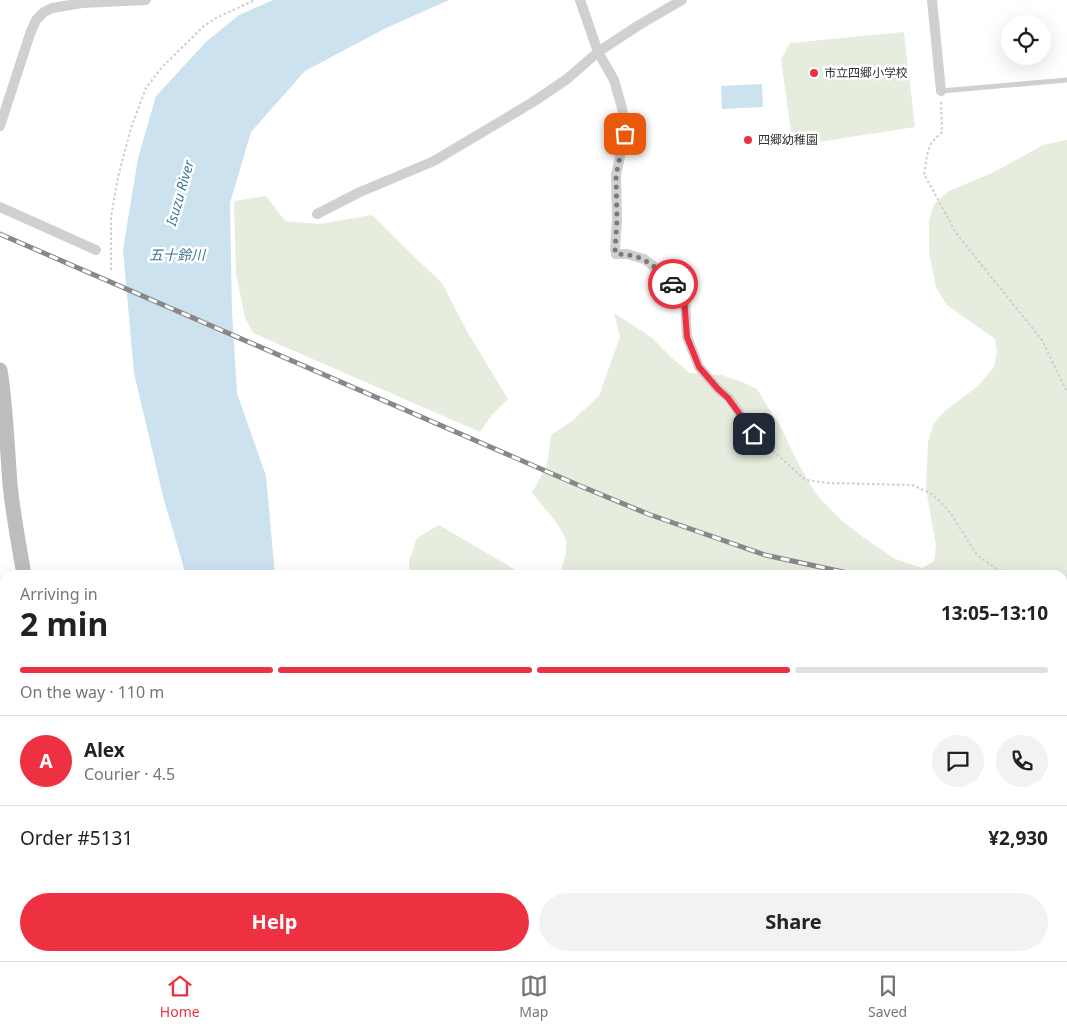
<!DOCTYPE html>
<html lang="en">
<head>
<meta charset="utf-8">
<style>
  :root { --surface:#fff; --page:#f2f2f2; --text:#222; --muted:#767676; --line:#e0e0e0; --accent:#ed3141 }
  body { margin:0; font-family:"Noto Sans","Noto Sans JP",sans-serif; background:var(--page); color:var(--text); height:100vh; display:flex; flex-direction:column; font-size:19px; white-space:nowrap }
  * { box-sizing:border-box; margin:0 }
  p { font-size:16px; color:var(--muted) }
  .icon { flex:none; width:28px; height:28px; fill:none; stroke:currentColor; stroke-width:2; stroke-linecap:round; stroke-linejoin:round }
  .map { position:relative; flex:1; overflow:hidden }
  .sheet { position:absolute; left:0px; top:570px; width:1068px; height:391px; display:flex; flex-direction:column; background:var(--surface); border-radius:15px 15px 0 0; box-shadow:0 5px 20px #0002 }
  .sheet>* { flex:none }
  .fabs { position:absolute; left:1001px; top:15px; display:grid; gap:10px }
  .fabs a { display:grid; place-items:center; width:50px; height:50px; border-radius:50%; background:var(--surface); box-shadow:0 5px 20px #0002; font-size:25px }
  .pin { position:absolute; display:grid; place-items:center; width:42px; height:42px; color:#fff; margin:-21px; border-radius:10px; box-shadow:0 2px 8px #0006 }
  .courier { position:absolute; display:grid; place-items:center; width:50px; height:50px; margin:-25px; border:4px solid #ed3141; border-radius:50%; background:#fff; color:#222; box-shadow:0 1px 6px #0007 }
  .headline em { font-style:normal; font-weight:700 }
  .headline div { display:flex; flex-direction:column-reverse }
  .headline { display:flex; align-items:center; justify-content:space-between; height:85px; padding:0 20px }
  h1 { font-size:32px; font-weight:700; line-height:38px }
  .bar { display:grid; grid-template-columns:repeat(4,1fr); gap:8px 5px; align-content:center; height:60px; padding:0 20px }
  .bar i { height:6px; border-radius:4px; background:var(--line) }
  .bar .selected { background:var(--accent) }
  .bar p { grid-column:span 4 }
  .line { display:flex; align-items:center; gap:12px; padding:0 20px; border-top:1px solid var(--line) }
  .line div { flex:1 }
  .round { display:grid; place-items:center; flex:none; width:52px; height:52px; border-radius:26px; background:var(--page) }
  .cta { display:flex; gap:10px; margin-top:auto; padding:10px 20px }
  .cta a { flex:1; height:58px; border-radius:30px; background:var(--accent); color:#fff; font-size:20px; font-weight:700; line-height:58px; text-align:center }
  .cta a+a { background:var(--page); color:var(--text) }
  .tab-bar { display:flex; justify-content:space-around; align-items:center; height:70px; border-top:1px solid var(--line); background:var(--surface); font-size:14px; color:var(--muted) }
  .tab-bar a { display:grid; justify-items:center; gap:2px }
  .tab-bar .selected { color:var(--accent) }
  .map>svg:first-child { display:block }
  .green { fill:#e6ecde }
  .water { fill:#cde2ef }
  .lines { fill:none; stroke-linecap:round; stroke-linejoin:round }
  .stream { stroke:#cde2ef; stroke-width:3 }
  .path { stroke:#cdcdcd; stroke-width:2; stroke-dasharray:2.5 2.5; stroke-linecap:butt }
  .lane { stroke:#d0d0d0; stroke-width:5 }
  .street { stroke:#d0d0d0; stroke-width:10 }
  .secondary { stroke:#bdbdbd; stroke-width:15 }
  .rail-casing { stroke:#888; stroke-width:5 }
  .rail { stroke:#fff; stroke-width:3; stroke-dasharray:9; stroke-linecap:butt }
  .done { stroke:#7a7a7a; stroke-width:5; stroke-dasharray:0 9 }
  .route { stroke:#ed3141; stroke-width:6 }
  .poi-dot { fill:#ed3141; stroke:#fff; stroke-width:2 }
  .labels { text-anchor:middle; stroke-width:5; stroke-linejoin:round; paint-order:stroke }
  .poi-label { font-size:12px; fill:#333; stroke:#fff; text-anchor:start }
  .water-label { font-size:14px; font-style:italic; fill:#3b769a; stroke:#fff }
</style>
</head>
<body>
<div class="map">
<svg width="1067" height="961" viewBox="0 0 1067 961">
  <rect width="100%" height="100%" fill="#fff"/>
  <!-- green -->
  <g class="green">
    <path d="M904,32L915,127L793,146L781,59L790,43Z"/>
    <path d="M1067,140V961H421L422,956H1062V575H553L560,572C564,562 567,553 566,541C565,530 540,503 532,493L547,465L551,435L572,421L599,396L620,337L614,313L651,337L673,359L690,373L721,375L740,381L757,389L781,428L799,465L816,494L841,520L863,537L895,559L922,568L934,561L936,546L926,489L928,441L934,423L944,412L978,386L994,367L997,350L995,339L947,305L936,287L929,253V221L934,204L949,191L994,172L1043,145Z"/>
    <path d="M266,196L285,221L319,224L372,215L405,248L442,283L469,335L508,399L491,416L480,432L253,333L245,318L236,273L234,201Z"/>
    <path d="M439,525L517,571L528,575H409V561L417,538Z"/>
  </g>
  <!-- water -->
  <g class="water">
    <path d="M273,0H449L384,29L305,71L251,132L230,203L232,312L237,393L266,476L275,575H186L164,500L134,373L123,250L138,158L156,96L207,41L239,15Z"/>
    <path d="M762,84L763,107L722,109L721,86Z"/>
    <path d="M193,956H293V961H194Z"/>
  </g>
  <g class="lines">
    <!-- stream -->
    <path class="stream" d="M0,683L5,694"/>
    <!-- path -->
    <g class="path">
      <path d="M941,102L942,132C937,137 931,142 929,148C926,156 926,166 924,174L956,233L1042,340L1067,392"/>
      <path d="M111,270V217L118,177L131,128L146,88L162,67L204,26L216,18L255,0"/>
      <path d="M762,441L803,478L806,480L829,483L912,485L932,494L940,501L951,514L977,555L995,568L1006,573L1013,575"/>
      <path d="M1062,578L1067,575"/>
      <path d="M1062,630L1067,646"/>
      <path d="M0,939L5,940"/>
    </g>
    <!-- lane -->
    <g class="lane">
      <path d="M941,91L1067,80"/>
      <path d="M0,624H5"/>
    </g>
    <!-- street -->
    <g class="street">
      <path d="M580,0L598,52L614,80L622,108L625,134L616,175L617,220L615,249L616,254H627L644,259L651,264L681,291L685,302L687,337L699,367L718,389L729,398L754,434"/>
      <path d="M932,0L941,91"/>
      <path d="M0,126L30,34L36,20L44,12L52,8L82,3L146,0"/>
      <path d="M0,207L96,250"/>
      <path d="M317,214L360,192L434,161L533,102L567,79L598,52L639,25L682,0"/>
    </g>
    <!-- secondary -->
    <g class="secondary">
      <path d="M0,370C6,407 7,446 10,484C13,515 19,545 24,575"/>
      <path d="M34,961L35,956"/>
    </g>
    <!-- rail casing -->
    <g class="rail-casing">
      <g id="rail">
        <path d="M0,234L578,485L648,514L765,555L857,575"/>
        <path d="M1062,590H1067"/>
      </g>
    </g>
    <!-- rail -->
    <use href="#rail" class="rail"/>
  </g>
  <g class="lines">
    <!-- done -->
    <path class="done" d="M625,134L616,175L617,220L615,249L616,254C644,254 654,266 673,284"/>
    <!-- route -->
    <path class="route" d="M673,284L681,291L684,297L687,337L699,367L718,389L728,398L754,434"/>
  </g>
  <!-- markers -->
  <g class="poi-dot">
    <circle cx="814" cy="73" r="5"/>
    <circle cx="748" cy="140" r="5"/>
  </g>
  <g class="labels">
    <!-- poi labels -->
    <g class="poi-label">
      <text x="824" y="77">市立四郷小学校</text>
      <text x="758" y="144">四郷幼稚園</text>
    </g>
    <!-- water labels -->
    <g class="water-label">
      <text transform="translate(180 193) rotate(-74)" y="5">Isuzu River</text>
      <text x="177" y="260">五十鈴川</text>
    </g>
  </g>
</svg>
<div class="fabs">
<a><svg class="icon" aria-label="locate" viewBox="0 0 24 24"><circle cx="12" cy="12" r="6"/><path d="M12 2v4M12 18v4M2 12h4M18 12h4"/></svg></a>
</div>
<div class="pin" style="left:625px;top:134px;background:#ea580c"><svg class="icon" aria-label="bag" viewBox="0 0 24 24"><path d="M5 8h14l-1 12H6zM9 8a3 3 0 0 1 6 0"/></svg></div>
<div class="pin" style="left:754px;top:434px;background:#1f2937"><svg class="icon" aria-label="home" viewBox="0 0 24 24"><path d="M3 11l9-7 9 7M6 9v11h12V9"/></svg></div>
<div class="courier" style="left:673px;top:284px"><svg class="icon" aria-label="car" viewBox="0 0 24 24"><path d="M5 17H2v-5l4-1 3-4h7l3 4 3 1v5h-3M9 17h6M6 11h13"/><circle cx="7" cy="17" r="2"/><circle cx="17" cy="17" r="2"/></svg></div>
<section class="sheet">
<div class="headline"><div><h1>2 min</h1><p>Arriving in</p></div><em>13:05–13:10</em></div>
<div class="bar"><i class="selected"></i><i class="selected"></i><i class="selected"></i><i></i><p>On the way · 110 m</p></div>
<div class="line" style="height:90px"><b class="round" style="background:var(--accent);color:#fff">A</b><div><b>Alex</b><p>Courier · 4.5</p></div><a class="round"><svg class="icon" aria-label="chat" viewBox="0 0 24 24"><path d="M4 5h16v11H9l-5 4z"/></svg></a><a class="round"><svg class="icon" aria-label="phone" viewBox="0 0 24 24"><path d="M5 4h4l2 5-3 2q2 4 5 5l2-3 5 2v4C11 20 4 13 5 4z"/></svg></a></div>
<div class="line" style="height:65px"><div>Order #5131</div><b>¥2,930</b></div>
<div class="cta"><a>Help</a><a>Share</a></div>
</section>
</div>
<nav class="tab-bar">
<a class="selected"><svg class="icon" aria-label="home" viewBox="0 0 24 24"><path d="M3 11l9-7 9 7M6 9v11h12V9"/></svg>Home</a>
<a><svg class="icon" aria-label="map" viewBox="0 0 24 24"><path d="M3 6l6-2 6 2 6-2v14l-6 2-6-2-6 2zM9 4v14M15 6v14"/></svg>Map</a>
<a><svg class="icon" aria-label="saved" viewBox="0 0 24 24"><path d="M7 4h10v16l-5-4-5 4z"/></svg>Saved</a>
</nav>
</body>
</html>
